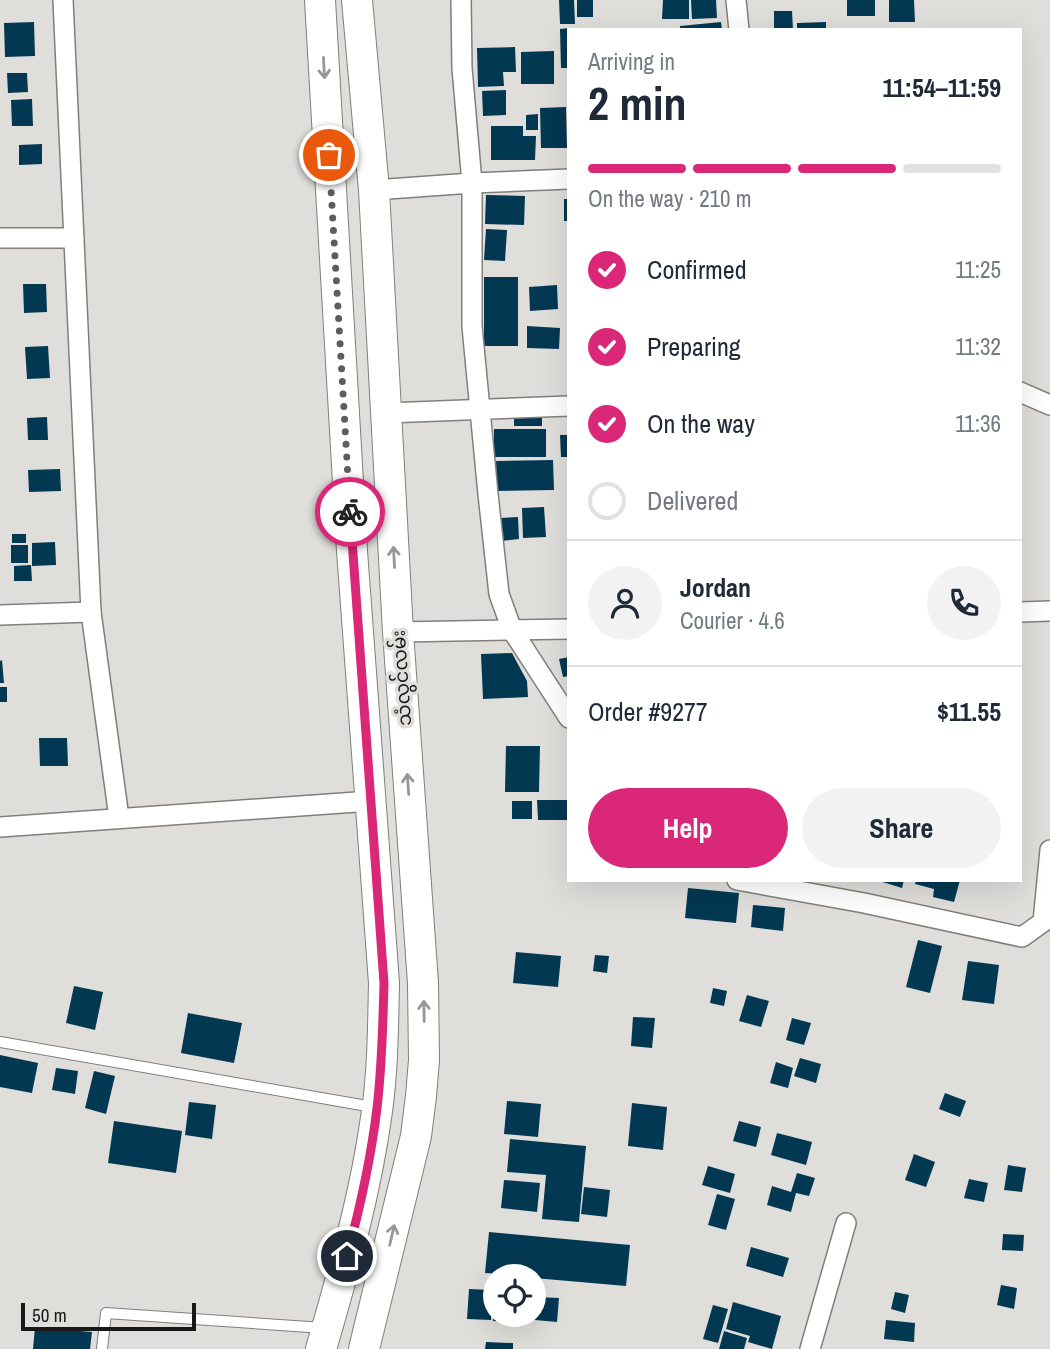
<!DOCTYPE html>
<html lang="en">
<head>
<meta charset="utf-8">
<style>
  :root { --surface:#fff; --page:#f2f2f3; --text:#1f2937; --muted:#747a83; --line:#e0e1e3; --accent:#db2777 }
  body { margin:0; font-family:"Archivo Narrow","Noto Sans Myanmar",sans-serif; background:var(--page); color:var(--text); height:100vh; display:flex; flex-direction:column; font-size:26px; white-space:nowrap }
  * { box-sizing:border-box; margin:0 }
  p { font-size:23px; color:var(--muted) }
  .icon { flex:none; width:38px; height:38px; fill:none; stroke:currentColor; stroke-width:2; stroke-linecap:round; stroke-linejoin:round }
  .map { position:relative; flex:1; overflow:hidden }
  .side { position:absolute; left:567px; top:28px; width:455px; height:854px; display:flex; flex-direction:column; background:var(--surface); border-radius:0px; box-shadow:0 7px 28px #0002 }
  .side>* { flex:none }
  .controls { position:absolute; left:483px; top:1264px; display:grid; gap:14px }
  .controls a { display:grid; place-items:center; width:63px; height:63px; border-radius:50%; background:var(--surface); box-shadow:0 7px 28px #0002; font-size:35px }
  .scale { position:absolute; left:21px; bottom:18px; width:175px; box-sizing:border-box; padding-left:7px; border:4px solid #191817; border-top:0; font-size:19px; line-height:24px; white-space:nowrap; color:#191817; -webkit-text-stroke:5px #e0deda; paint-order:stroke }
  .pin { position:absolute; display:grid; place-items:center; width:60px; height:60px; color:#fff; margin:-30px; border:4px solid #fff; border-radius:50%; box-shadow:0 2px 7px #0007 }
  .courier { position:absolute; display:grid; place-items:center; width:70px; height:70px; margin:-35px; border:5px solid #db2777; border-radius:50%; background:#fff; color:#222; box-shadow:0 2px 9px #0007 }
  .summary em { font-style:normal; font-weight:700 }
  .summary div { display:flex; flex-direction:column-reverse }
  .summary { display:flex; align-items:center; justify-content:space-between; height:119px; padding:0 21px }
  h1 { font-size:46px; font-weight:700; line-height:52px }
  .bar { display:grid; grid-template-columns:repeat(4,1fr); gap:10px 7px; align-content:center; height:84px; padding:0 21px }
  .bar i { height:9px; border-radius:5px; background:var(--line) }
  .bar .on { background:var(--accent) }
  .bar p { grid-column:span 4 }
  .line { display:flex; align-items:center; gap:18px; padding:0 21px; border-top:2px solid var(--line) }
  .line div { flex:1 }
  .round { display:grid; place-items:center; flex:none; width:74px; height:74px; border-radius:37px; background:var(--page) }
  ol { padding:0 21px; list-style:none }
  li { display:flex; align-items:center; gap:21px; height:77px }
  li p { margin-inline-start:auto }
  li .icon { padding:7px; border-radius:50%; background:var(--accent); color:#fff; stroke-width:4 }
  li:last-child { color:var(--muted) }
  li i { width:38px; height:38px; border:4px solid var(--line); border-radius:50% }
  .cta { display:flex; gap:14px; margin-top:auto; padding:14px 21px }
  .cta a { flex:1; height:80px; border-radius:42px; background:var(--accent); color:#fff; font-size:28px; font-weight:700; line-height:80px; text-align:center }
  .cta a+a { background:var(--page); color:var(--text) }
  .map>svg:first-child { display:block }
  .building { fill:#033853 }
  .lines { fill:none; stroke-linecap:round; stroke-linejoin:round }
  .service-casing { stroke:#807f7b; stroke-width:12 }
  .minor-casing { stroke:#807f7b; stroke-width:22 }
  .primary-casing { stroke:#807f7b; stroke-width:32 }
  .service { stroke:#fff; stroke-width:10 }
  .minor { stroke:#fff; stroke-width:19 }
  .primary { stroke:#fff; stroke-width:30 }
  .oneway { stroke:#989797 }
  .done { stroke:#5f5d5b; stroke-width:7; stroke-dasharray:0 12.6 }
  .route { stroke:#db2777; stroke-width:9 }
  .labels { text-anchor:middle; stroke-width:7; stroke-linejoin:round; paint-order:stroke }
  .street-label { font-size:19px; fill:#191817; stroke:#e0deda }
</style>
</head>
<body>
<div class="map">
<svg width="1050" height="1349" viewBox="0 0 1050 1349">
  <rect width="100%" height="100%" fill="#e0deda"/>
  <!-- building -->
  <g class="building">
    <path d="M559,0H574L575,24H560Z"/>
    <rect x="577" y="0" width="16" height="17"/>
    <path d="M663,0H689V19H662Z"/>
    <path d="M691,0H716L717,18L692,19Z"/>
    <rect x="847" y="0" width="28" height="16"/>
    <path d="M889,0H914L915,22H889Z"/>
    <path d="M774,11H792L793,30H774Z"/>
    <path d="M34,22L35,56L5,57L4,23Z"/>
    <path d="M721,22L722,30H680V26Z"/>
    <path d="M826,22V30H797V23Z"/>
    <path d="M569,28V68H561L560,29Z"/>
    <path d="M515,47L516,72H503L504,86L478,87L477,48Z"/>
    <path d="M554,51V84H521V52Z"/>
    <path d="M7,73H27L28,92L8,93Z"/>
    <path d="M506,90V115L483,116L482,91Z"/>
    <path d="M32,99L33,126H12L11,100Z"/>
    <path d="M566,107L567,148H541L540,108Z"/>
    <path d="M538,114V130H526V115Z"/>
    <path d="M491,126H523V136H536L535,160H491Z"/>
    <path d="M42,144V164L19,165V145Z"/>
    <path d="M486,195L525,196L524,225L485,224Z"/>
    <rect x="564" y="199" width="5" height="22"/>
    <path d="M486,229L507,230L505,261L484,260Z"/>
    <rect x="484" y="277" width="34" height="69"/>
    <path d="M23,284H46L47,312L24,313Z"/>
    <path d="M557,285L558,309L530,311L529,287Z"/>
    <path d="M527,326L560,328L559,349L527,348Z"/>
    <path d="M48,346L50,378L27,379L25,347Z"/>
    <path d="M514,415L542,416V426H514Z"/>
    <path d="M47,417L48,440H28L27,418Z"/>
    <rect x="494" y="429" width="52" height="28"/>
    <path d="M560,435H569V457H561Z"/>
    <path d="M553,460L554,490L497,491L496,461Z"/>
    <path d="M60,469L61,491L29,492L28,470Z"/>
    <path d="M544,507L546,537L523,538L522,508Z"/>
    <path d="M518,517L519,539L501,541L500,518Z"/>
    <rect x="12" y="534" width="14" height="9"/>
    <path d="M55,542L56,565L32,566V543Z"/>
    <rect x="11" y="545" width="17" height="18"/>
    <path d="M31,565L32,581H14V566Z"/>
    <path d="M512,653L527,681L528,697L483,699L481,654Z"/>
    <path d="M569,657V676L563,677L559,659Z"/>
    <path d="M2,660L4,683H0V661Z"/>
    <rect x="0" y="687" width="7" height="15"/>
    <path d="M39,738H67L68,766H40Z"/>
    <path d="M506,746H540L539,792H505Z"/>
    <path d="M537,800H569V820H538Z"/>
    <rect x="512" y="801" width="20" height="18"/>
    <path d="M876,880H904L902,888Z"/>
    <path d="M916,880H960L954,902L933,897L934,889L915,884Z"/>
    <path d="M688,888L739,893L736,923L685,918Z"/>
    <path d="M753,905L785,908L783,931L751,927Z"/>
    <path d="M918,940L942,946L930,993L906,987Z"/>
    <path d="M516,952L561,956L558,987L513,983Z"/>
    <path d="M595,955L609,956L607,973L593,971Z"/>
    <path d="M968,961L999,965L994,1004L962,1000Z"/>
    <path d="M74,986L103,992L95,1030L66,1023Z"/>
    <path d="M713,988L727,991L724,1006L710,1003Z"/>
    <path d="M747,995L769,1001L761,1027L739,1021Z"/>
    <path d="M188,1013L242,1023L234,1063L181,1053Z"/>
    <path d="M633,1017L655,1018L652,1048L631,1046Z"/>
    <path d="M792,1018L811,1023L804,1045L786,1040Z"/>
    <path d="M0,1055L38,1063L32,1093L0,1087Z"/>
    <path d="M800,1058L821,1064L816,1083L794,1076Z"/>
    <path d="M776,1062L793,1068L788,1088L770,1083Z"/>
    <path d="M56,1068L78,1071L75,1094L52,1090Z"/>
    <path d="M94,1071L115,1076L106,1114L85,1108Z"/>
    <path d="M945,1093L966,1101L960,1117L939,1109Z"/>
    <path d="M507,1101L541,1104L538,1137L504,1134Z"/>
    <path d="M189,1102L216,1105L212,1139L185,1135Z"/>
    <path d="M632,1103L667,1107L663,1150L628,1146Z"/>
    <path d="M114,1121L182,1131L176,1173L108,1163Z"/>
    <path d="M739,1121L761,1127L756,1147L733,1141Z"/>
    <path d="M777,1133L812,1142L806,1165L771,1155Z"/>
    <path d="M510,1139L586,1146L579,1222L542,1219L546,1175L507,1172Z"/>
    <path d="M914,1154L935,1162L926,1187L905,1180Z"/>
    <path d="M1008,1165L1026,1168L1022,1192L1004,1190Z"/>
    <path d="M708,1166L735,1174L730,1193L702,1185Z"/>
    <path d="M797,1173L815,1178L809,1196L796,1193L791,1212L767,1205L772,1186L791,1192Z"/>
    <path d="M969,1179L988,1183L984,1202L964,1198Z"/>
    <path d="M504,1180L540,1183L537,1212L501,1208Z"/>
    <path d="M584,1187L610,1190L607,1217L581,1214Z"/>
    <path d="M717,1194L735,1199L726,1230L708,1225Z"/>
    <path d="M489,1232L630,1245L626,1286L534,1278V1276L485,1273Z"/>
    <path d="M1003,1234L1024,1235L1023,1251L1002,1250Z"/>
    <path d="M751,1247L789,1258L783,1277L746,1266Z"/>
    <path d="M1001,1285L1017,1288L1014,1309L997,1305Z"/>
    <path d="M469,1289L492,1290L491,1320L467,1319Z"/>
    <path d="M895,1292L909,1295L905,1313L891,1309Z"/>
    <path d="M537,1297L559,1298L557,1322L535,1320Z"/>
    <path d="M733,1302L781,1316L772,1349L748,1342L750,1336L726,1329Z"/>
    <path d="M713,1305L728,1309L718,1343L703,1339Z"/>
    <path d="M494,1314H522V1323L493,1321Z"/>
    <path d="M886,1320L915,1323L914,1342L884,1339Z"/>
    <path d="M35,1327L92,1332L90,1349H33Z"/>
    <path d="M724,1331L747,1338L744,1349H719Z"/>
    <path d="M486,1342L513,1343V1349H485Z"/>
  </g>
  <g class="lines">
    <!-- service casing -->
    <g class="service-casing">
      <g id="service">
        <path d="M0,1042L373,1107"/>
        <path d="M102,1349L106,1313L324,1328"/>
      </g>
    </g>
    <!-- minor casing -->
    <g class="minor-casing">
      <g id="minor">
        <path d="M63,0L91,612L119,818"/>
        <path d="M461,0L462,68L472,183V326L488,494L499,594L512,630L569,718"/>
        <path d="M736,0L739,30"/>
        <path d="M374,190L472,183L569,179"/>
        <path d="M0,238H74"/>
        <path d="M1020,392L1050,405"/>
        <path d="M386,413L569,406"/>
        <path d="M1020,612L1050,611"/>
        <path d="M0,615L91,612"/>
        <path d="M398,632L569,629"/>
        <path d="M0,827L371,801"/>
        <path d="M737,880L864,903L1022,937L1043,922L1050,850"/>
        <path d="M810,1349L846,1223"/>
      </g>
    </g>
    <!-- primary casing -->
    <g class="primary-casing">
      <g id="primary">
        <path d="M320,0L352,551L384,983C383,1026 383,1068 377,1111C366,1192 344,1270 321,1349"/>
        <path d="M357,0L374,190L398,632L423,983L424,1060L421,1096L416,1136L364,1349"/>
      </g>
    </g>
    <!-- service -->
    <use href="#service" class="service"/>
    <!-- minor -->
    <use href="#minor" class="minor"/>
    <!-- primary -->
    <use href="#primary" class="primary"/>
  </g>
  <!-- one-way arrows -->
  <defs><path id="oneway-shaft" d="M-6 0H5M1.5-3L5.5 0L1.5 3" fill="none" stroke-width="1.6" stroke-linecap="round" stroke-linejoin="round" transform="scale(1.75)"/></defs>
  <g class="oneway">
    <use href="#oneway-shaft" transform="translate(324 68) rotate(87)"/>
    <use href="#oneway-shaft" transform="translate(394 557) rotate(-93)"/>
    <use href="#oneway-shaft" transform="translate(408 784) rotate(-94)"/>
    <use href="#oneway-shaft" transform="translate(424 1011) rotate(-91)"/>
    <use href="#oneway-shaft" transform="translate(392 1235) rotate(-77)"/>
  </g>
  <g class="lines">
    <!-- done -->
    <path class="done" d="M329,155L350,512"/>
    <!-- route -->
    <path class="route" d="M347,1256C360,1208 371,1158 377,1108C382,1066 383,1025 384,983L350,512"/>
  </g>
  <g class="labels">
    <!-- street labels -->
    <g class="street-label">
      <text transform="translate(401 678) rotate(-94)" y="7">သံလွင်လမ်း</text>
    </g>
  </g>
</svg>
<div class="controls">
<a><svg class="icon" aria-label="locate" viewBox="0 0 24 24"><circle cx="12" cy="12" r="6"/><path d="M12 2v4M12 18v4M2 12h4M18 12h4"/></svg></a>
</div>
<div class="scale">50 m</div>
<div class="pin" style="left:329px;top:155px;background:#ea580c"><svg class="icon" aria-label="bag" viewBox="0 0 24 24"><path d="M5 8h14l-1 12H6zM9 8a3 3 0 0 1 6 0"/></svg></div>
<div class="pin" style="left:347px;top:1256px;background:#1f2937"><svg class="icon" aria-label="home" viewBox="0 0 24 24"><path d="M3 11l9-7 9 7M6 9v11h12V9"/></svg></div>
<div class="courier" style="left:350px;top:512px"><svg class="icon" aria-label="bike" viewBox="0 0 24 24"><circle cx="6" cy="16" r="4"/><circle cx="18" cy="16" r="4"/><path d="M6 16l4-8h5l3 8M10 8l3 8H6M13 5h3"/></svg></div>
<section class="side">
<div class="summary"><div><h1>2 min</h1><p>Arriving in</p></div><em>11:54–11:59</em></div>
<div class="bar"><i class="on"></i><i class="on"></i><i class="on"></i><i></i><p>On the way · 210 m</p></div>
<ol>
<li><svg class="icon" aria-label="check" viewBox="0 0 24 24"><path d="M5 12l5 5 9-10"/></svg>Confirmed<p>11:25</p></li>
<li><svg class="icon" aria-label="check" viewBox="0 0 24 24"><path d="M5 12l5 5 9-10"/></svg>Preparing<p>11:32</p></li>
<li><svg class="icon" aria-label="check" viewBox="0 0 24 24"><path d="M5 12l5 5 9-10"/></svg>On the way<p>11:36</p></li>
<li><i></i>Delivered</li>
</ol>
<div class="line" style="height:126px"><a class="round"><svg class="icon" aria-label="person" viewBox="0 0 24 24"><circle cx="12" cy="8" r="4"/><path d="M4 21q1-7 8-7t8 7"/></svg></a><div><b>Jordan</b><p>Courier · 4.6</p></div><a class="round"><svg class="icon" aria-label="phone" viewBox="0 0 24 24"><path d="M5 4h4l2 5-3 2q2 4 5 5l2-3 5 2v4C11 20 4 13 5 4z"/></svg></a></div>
<div class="line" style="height:91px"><div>Order #9277</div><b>$11.55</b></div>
<div class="cta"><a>Help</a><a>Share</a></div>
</section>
</div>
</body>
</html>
